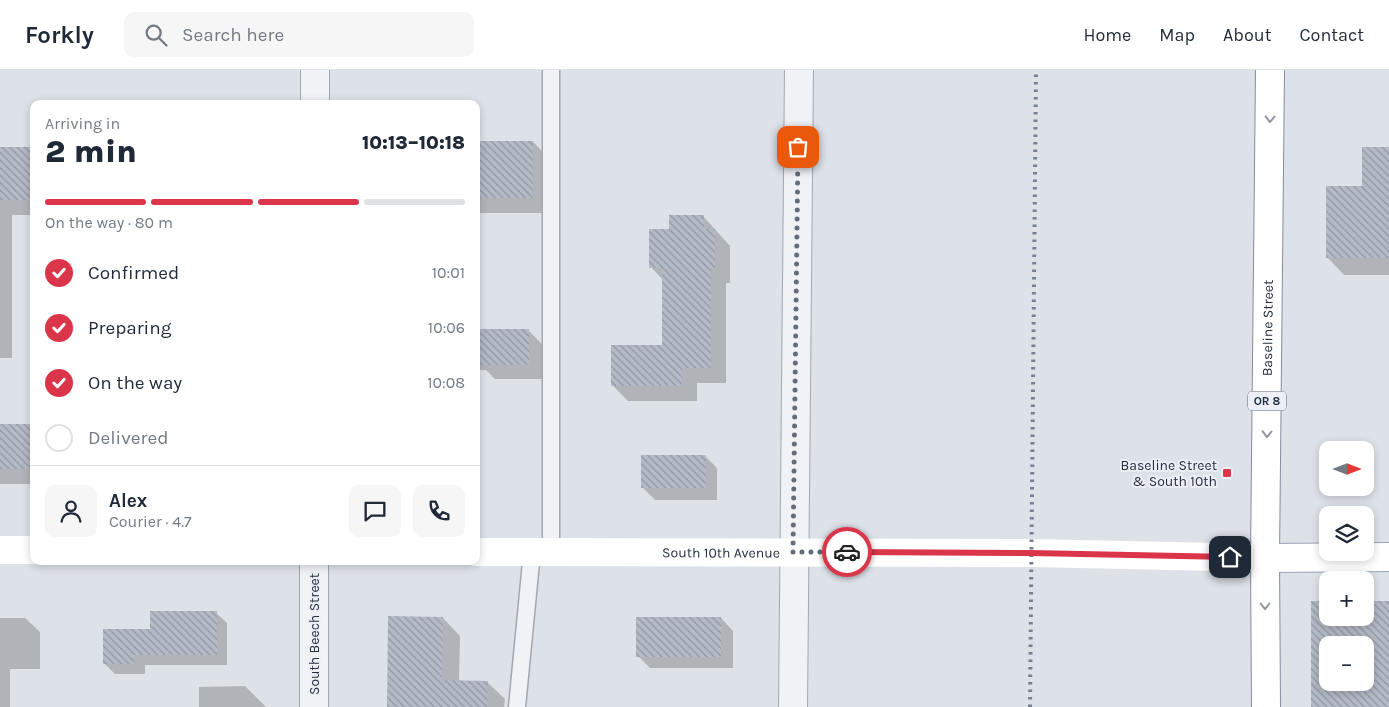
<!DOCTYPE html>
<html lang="en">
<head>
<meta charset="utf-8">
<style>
  :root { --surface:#fff; --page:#f6f6f7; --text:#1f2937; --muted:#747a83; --line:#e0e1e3; --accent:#db354a }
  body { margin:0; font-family:Karla,sans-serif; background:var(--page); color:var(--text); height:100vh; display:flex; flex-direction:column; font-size:19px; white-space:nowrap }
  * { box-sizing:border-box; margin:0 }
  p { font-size:16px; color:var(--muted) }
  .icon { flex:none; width:28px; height:28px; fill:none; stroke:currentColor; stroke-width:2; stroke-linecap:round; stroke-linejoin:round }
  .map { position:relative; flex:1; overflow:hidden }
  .sheet { position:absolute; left:30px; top:30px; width:450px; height:465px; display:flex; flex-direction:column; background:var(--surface); border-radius:10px; box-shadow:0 2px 8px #0003 }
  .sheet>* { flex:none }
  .needle { width:32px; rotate:90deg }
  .controls { position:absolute; left:1319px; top:371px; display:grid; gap:10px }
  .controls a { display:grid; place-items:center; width:55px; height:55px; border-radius:10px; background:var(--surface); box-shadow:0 2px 8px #0003; font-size:25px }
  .pin { position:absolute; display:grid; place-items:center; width:42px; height:42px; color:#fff; margin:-21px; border-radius:10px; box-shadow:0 2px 8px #0006 }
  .courier { position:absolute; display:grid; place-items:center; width:50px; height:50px; margin:-25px; border:4px solid #db354a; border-radius:50%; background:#fff; color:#222; box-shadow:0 1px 6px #0007 }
  .overview em { font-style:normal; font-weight:800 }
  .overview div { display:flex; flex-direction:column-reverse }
  .overview { display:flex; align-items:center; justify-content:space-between; height:85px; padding:0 15px }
  h1 { font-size:32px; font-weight:800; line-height:38px }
  .bar { display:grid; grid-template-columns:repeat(4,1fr); gap:8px 5px; align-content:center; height:60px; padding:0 15px }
  .bar i { height:6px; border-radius:4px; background:var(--line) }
  .bar .selected { background:var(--accent) }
  .bar p { grid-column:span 4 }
  .line { display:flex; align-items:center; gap:12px; padding:0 15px; border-top:1px solid var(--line) }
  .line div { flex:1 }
  .round { display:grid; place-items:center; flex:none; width:52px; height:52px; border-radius:10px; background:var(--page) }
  ol { padding:0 15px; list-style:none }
  li { display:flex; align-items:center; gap:15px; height:55px }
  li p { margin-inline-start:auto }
  li .icon { padding:5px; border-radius:50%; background:var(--accent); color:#fff; stroke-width:4 }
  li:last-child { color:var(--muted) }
  li i { width:28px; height:28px; border:2px solid var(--line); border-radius:50% }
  header { display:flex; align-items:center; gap:30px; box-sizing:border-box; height:70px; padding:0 25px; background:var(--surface); border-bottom:1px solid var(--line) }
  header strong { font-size:24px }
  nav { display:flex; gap:28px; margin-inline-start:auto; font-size:18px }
  .search { width:350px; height:45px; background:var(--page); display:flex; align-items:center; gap:12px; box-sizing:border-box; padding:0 18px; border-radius:10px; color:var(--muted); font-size:19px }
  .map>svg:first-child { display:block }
  .shadow { fill:#0003; fill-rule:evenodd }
  .building { fill:url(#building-back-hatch); fill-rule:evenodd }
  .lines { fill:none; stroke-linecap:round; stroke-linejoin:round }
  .service-casing { stroke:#a2a8b2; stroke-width:19 }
  .minor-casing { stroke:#a2a8b2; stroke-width:30 }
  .primary-casing { stroke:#9ba5b5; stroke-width:30 }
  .trunk-casing { stroke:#838ea0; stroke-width:30 }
  .service { stroke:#f0f2f6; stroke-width:16 }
  .minor { stroke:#f0f2f6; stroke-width:28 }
  .secondary { stroke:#fff; stroke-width:28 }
  .primary { stroke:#fff; stroke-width:28 }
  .trunk { stroke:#fff; stroke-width:28 }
  .rail { stroke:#758093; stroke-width:4; stroke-dasharray:2.5 5; stroke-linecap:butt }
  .oneway { stroke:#9296a0 }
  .done { stroke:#656d7b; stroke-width:5; stroke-dasharray:0 9 }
  .route { stroke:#db354a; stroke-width:6 }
  .poi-dot { fill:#db354a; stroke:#ecf0f6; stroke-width:2 }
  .labels { text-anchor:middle; stroke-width:4; stroke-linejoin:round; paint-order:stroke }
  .shield { fill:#ecf0f6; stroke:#616877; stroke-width:1 }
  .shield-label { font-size:12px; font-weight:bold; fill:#252e40 }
  .street-label { font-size:14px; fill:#252e40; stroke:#ecf0f6 }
  .poi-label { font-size:14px; fill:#252e40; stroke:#ecf0f6; text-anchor:end }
</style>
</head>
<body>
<header>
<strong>Forkly</strong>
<div class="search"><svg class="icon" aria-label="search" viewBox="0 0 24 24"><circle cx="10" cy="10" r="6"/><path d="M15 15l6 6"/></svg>Search here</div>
<nav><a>Home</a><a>Map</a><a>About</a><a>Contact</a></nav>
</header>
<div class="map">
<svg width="1389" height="637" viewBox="0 0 1389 637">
  <defs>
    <pattern id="building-back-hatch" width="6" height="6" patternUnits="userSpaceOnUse" patternTransform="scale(1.25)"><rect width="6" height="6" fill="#b4bac6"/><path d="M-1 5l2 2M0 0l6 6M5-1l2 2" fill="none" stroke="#9298a2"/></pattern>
  </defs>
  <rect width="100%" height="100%" fill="#dde1e8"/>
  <!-- shadow -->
  <g class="shadow">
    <path d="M476,72H533L548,87V143H476Z"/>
    <path d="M0,78H34V145H12V288H0Z"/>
    <path d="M1389,79V205H1344L1327,187L1363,117Z"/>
    <path d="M703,146L730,176V213H726V313H697V331H628L612,315L663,276V210L651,197L670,161Z"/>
    <path d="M476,260H528L543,275V309H495L486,300H476Z"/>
    <rect x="0" y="356" width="34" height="58"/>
    <path d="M705,386L717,398V430H655L643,418Z"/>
    <path d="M1365,532H1389V637H1313L1328,548H1365ZM1328,575H1365V612H1328Z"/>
    <path d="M216,543L227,553V595H145V604H115L104,593L152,560Z"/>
    <path d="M0,548H25L40,562V599H10V637H0Z"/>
    <path d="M443,548L460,566L459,611L487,612L505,629L504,637H388Z"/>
    <path d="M721,548L733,561V598H650L638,586Z"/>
    <path d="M245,616L266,637H199V617Z"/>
  </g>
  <!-- building -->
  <g class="building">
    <rect x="476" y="71" width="57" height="57"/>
    <rect x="0" y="77" width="34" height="53"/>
    <path d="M1362,77H1389V188H1326V116H1362Z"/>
    <path d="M669,145H704V159H715V198H711V298H682V316H611V275H662V198H649V159H669Z"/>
    <rect x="479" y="259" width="50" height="36"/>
    <rect x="0" y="354" width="34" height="45"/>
    <rect x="641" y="385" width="65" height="33"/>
    <path d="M1311,531H1328V548H1365V531H1389V637H1311ZM1328,575H1365V612H1328Z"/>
    <path d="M150,541H217V585H134V594H103V559H150Z"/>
    <path d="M388,546L443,547L442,610L488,611L487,637H387Z"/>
    <rect x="636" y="547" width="85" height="40"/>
  </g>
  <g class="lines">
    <!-- service casing -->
    <g class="service-casing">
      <g id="service">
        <path d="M551,0V482"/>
        <path d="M517,637L532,482"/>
      </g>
    </g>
    <!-- minor casing -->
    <g class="minor-casing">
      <g id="minor">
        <path d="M315,34V0"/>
        <path d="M314,637V491"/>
        <path d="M793,637L799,0"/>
      </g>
    </g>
    <!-- primary casing -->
    <g class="primary-casing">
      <path id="primary" d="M1265,488L1389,487"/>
    </g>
    <!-- trunk casing -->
    <g class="trunk-casing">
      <g id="trunk">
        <path id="s2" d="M1266,637L1265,488L1270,0"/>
      </g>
    </g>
    <!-- service -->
    <use href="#service" class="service"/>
    <!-- minor -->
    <use href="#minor" class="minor"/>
    <!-- secondary -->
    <g class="secondary">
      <path d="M0,480H34"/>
      <path id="s1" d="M476,482L1031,483L1265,488"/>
    </g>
    <!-- primary -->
    <use href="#primary" class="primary"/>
    <!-- trunk -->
    <use href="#trunk" class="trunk"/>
    <!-- rail -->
    <path class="rail" d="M1030,637L1036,0"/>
  </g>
  <!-- one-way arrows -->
  <defs><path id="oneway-chevron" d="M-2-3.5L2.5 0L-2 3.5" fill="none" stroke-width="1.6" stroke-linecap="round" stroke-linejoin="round" transform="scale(1.25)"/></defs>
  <g class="oneway">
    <use href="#oneway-chevron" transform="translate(1270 49) rotate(91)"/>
    <use href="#oneway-chevron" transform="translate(1267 364) rotate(91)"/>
    <use href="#oneway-chevron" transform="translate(1265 536) rotate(90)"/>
  </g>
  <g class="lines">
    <!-- done -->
    <path class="done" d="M798,77L793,482H847"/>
    <!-- route -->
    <path class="route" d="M847,482L1031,483L1230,487"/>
  </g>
  <!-- markers -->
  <rect class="poi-dot" x="1222" y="398" width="10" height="10" rx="2.5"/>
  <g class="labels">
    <!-- shield labels -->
    <rect class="shield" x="1248" y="321.5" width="38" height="19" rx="4"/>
    <g class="shield-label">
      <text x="1267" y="335">OR 8</text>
    </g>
    <!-- street labels -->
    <g class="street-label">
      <text dy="5" stroke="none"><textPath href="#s2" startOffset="379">Baseline Street</textPath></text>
      <text dy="5" stroke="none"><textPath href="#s1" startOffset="245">South 10th Avenue</textPath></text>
      <text transform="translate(314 564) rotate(-90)" y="5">South Beech Street</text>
    </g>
    <!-- poi labels -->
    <g class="poi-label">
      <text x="1217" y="400">Baseline Street<tspan x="1217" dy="16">&amp; South 10th</tspan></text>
    </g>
  </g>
</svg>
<div class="controls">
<a><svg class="needle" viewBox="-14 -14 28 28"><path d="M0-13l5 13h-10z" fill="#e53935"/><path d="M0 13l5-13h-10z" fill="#747a83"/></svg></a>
<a><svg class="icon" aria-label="layers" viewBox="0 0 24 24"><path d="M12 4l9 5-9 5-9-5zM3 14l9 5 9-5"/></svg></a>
<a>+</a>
<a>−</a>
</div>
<div class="pin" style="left:798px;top:77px;background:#ea580c"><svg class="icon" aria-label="bag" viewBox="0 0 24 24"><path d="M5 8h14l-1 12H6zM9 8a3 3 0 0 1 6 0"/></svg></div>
<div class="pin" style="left:1230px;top:487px;background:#1f2937"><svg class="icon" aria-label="home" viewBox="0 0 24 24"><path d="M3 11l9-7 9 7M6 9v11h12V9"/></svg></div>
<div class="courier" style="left:847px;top:482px"><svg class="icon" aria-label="car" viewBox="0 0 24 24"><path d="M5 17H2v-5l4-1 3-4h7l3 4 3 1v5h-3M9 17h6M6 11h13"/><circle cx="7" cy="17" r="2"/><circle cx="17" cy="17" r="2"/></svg></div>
<section class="sheet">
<div class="overview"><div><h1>2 min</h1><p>Arriving in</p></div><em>10:13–10:18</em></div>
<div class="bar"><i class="selected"></i><i class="selected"></i><i class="selected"></i><i></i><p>On the way · 80 m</p></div>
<ol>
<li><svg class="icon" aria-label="check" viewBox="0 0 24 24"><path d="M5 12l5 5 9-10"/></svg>Confirmed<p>10:01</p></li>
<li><svg class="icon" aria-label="check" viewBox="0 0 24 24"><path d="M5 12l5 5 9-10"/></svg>Preparing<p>10:06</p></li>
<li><svg class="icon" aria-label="check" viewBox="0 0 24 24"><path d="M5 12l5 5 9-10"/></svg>On the way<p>10:08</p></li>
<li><i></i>Delivered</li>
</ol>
<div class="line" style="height:90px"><a class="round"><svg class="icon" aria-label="person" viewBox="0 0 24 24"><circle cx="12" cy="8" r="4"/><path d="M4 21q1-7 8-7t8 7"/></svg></a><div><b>Alex</b><p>Courier · 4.7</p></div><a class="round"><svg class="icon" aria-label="chat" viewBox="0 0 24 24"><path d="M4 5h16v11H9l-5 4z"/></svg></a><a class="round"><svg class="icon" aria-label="phone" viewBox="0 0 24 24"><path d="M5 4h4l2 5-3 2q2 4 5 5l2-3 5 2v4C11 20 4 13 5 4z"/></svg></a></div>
</section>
</div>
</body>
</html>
